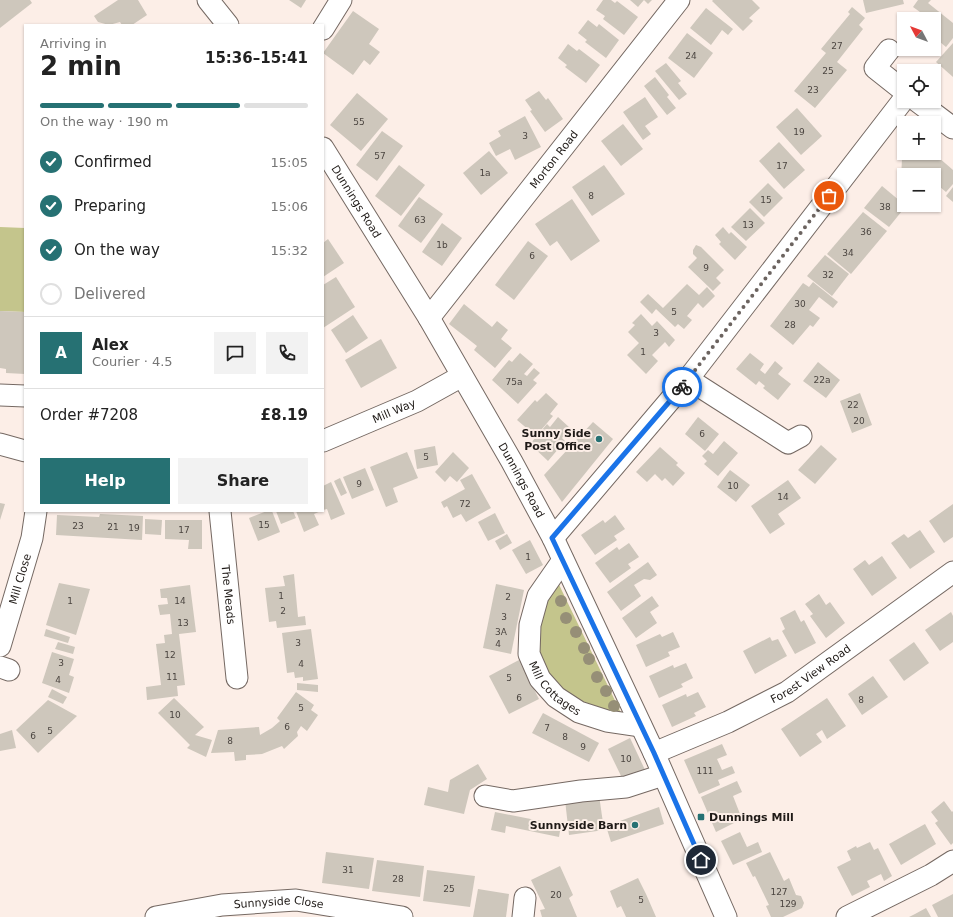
<!DOCTYPE html>
<html lang="en">
<head>
<meta charset="utf-8">
<style>
  :root { --surface:#fff; --page:#f2f2f2; --text:#222; --muted:#767676; --line:#e0e0e0; --accent:#267173 }
  body { margin:0; font-family:"DejaVu Sans",sans-serif; background:var(--page); color:var(--text); height:100vh; display:flex; flex-direction:column; font-size:15px; white-space:nowrap }
  * { box-sizing:border-box; margin:0 }
  p { font-size:13px; color:var(--muted) }
  .icon { flex:none; width:22px; height:22px; fill:none; stroke:currentColor; stroke-width:2; stroke-linecap:round; stroke-linejoin:round }
  .map { position:relative; flex:1; overflow:hidden }
  .details { position:absolute; left:24px; top:24px; width:300px; height:488px; display:flex; flex-direction:column; background:var(--surface); border-radius:0px; box-shadow:0 1px 3px #0004 }
  .details>* { flex:none }
  .needle { width:26px; rotate:311deg }
  .tools { position:absolute; left:897px; top:12px; display:grid; gap:8px }
  .tools a { display:grid; place-items:center; width:44px; height:44px; border-radius:0px; background:var(--surface); box-shadow:0 1px 3px #0004; font-size:20px }
  .pin { position:absolute; display:grid; place-items:center; width:34px; height:34px; color:#fff; margin:-17px; border:2px solid #fff; border-radius:50%; box-shadow:0 1px 4px #0007 }
  .courier { position:absolute; display:grid; place-items:center; width:40px; height:40px; margin:-20px; border:3px solid #1a73e8; border-radius:50%; background:#fff; color:#222; box-shadow:0 1px 5px #0007 }
  .head em { font-style:normal; font-weight:700 }
  .head div { display:flex; flex-direction:column-reverse }
  .head { display:flex; align-items:center; justify-content:space-between; height:68px; padding:0 16px }
  h1 { font-size:26px; font-weight:700; line-height:30px }
  .bar { display:grid; grid-template-columns:repeat(4,1fr); gap:6px 4px; align-content:center; height:48px; padding:0 16px }
  .bar i { height:5px; border-radius:3px; background:var(--line) }
  .bar .on { background:var(--accent) }
  .bar p { grid-column:span 4 }
  .line { display:flex; align-items:center; gap:10px; padding:0 16px; border-top:1px solid var(--line) }
  .line div { flex:1 }
  .round { display:grid; place-items:center; flex:none; width:42px; height:42px; border-radius:0px; background:var(--page) }
  ol { padding:0 16px; list-style:none }
  li { display:flex; align-items:center; gap:12px; height:44px }
  li p { margin-inline-start:auto }
  li .icon { padding:4px; border-radius:50%; background:var(--accent); color:#fff; stroke-width:4 }
  li:last-child { color:var(--muted) }
  li i { width:22px; height:22px; border:2px solid var(--line); border-radius:50% }
  .action { display:flex; gap:8px; margin-top:auto; padding:8px 16px }
  .action a { flex:1; height:46px; border-radius:0px; background:var(--accent); color:#fff; font-size:16px; font-weight:700; line-height:46px; text-align:center }
  .action a+a { background:var(--page); color:var(--text) }
  .map>svg:first-child { display:block }
  .green { fill:#c4c58c }
  .building { fill:#cec7bc }
  .lines { fill:none; stroke-linecap:round; stroke-linejoin:round }
  .minor-casing { stroke:#756963; stroke-width:23 }
  .minor { stroke:#fff; stroke-width:21 }
  .tree { fill:#968f77 }
  .done { stroke:#6c6460; stroke-width:4; stroke-dasharray:0 7.2 }
  .route { stroke:#1a73e8; stroke-width:5 }
  .poi-dot { fill:#267173; stroke:#fceee7; stroke-width:1.5 }
  .labels { text-anchor:middle; stroke-width:4; stroke-linejoin:round; paint-order:stroke }
  .number-label { font-size:9px; fill:#4b4540 }
  .street-label { font-size:11px; fill:#1f1a17; stroke:#fceee7 }
  .poi-label { font-size:11px; font-weight:bold; fill:#1f1a17; stroke:#fceee7; text-anchor:end }
</style>
</head>
<body>
<div class="map">
<svg width="953" height="917" viewBox="0 0 953 917">
  <rect width="100%" height="100%" fill="#fceee7"/>
  <!-- green -->
  <g class="green">
    <path d="M0,227L25,228V312L0,311Z"/>
    <path d="M555,576L563,593L623,717L578,704L543,674L535,632Z"/>
  </g>
  <!-- building -->
  <g class="building">
    <path d="M0,0H30L32,3L0,28Z"/>
    <path d="M118,0H138L147,15L132,25H122L120,22L109,25L98,22L94,16Z"/>
    <path d="M289,0H306L301,8Z"/>
    <path d="M603,0H611L615,3L617,1L638,17L624,35L603,19L605,16L596,10Z"/>
    <path d="M630,0H652L648,4L644,0L638,7Z"/>
    <path d="M713,0H752L760,8L749,18L753,21L743,31L712,1Z"/>
    <path d="M863,0H903L904,4L866,13Z"/>
    <path d="M918,0H931L928,3L953,23V38L946,47L934,37V19H914L920,12L913,7Z"/>
    <path d="M852,7L865,18L859,25L863,29L837,62L847,70L815,108L794,91L826,53L821,49L850,14L848,12Z"/>
    <path d="M706,8L733,29L728,35L722,30L711,45L690,28Z"/>
    <path d="M353,11L379,29L369,44L380,52L370,65L364,60L353,75L323,53Z"/>
    <path d="M588,20L597,27L599,24L619,40L606,58L585,42L587,40L578,33Z"/>
    <path d="M687,33L713,53L694,78L668,58Z"/>
    <path d="M953,43V77L936,62Z"/>
    <path d="M568,44L577,51L579,49L600,65L586,83L565,67L567,65L558,58Z"/>
    <path d="M666,63L681,81L678,83L687,94L679,100L655,71Z"/>
    <path d="M655,77L669,95L667,97L676,108L667,115L644,86Z"/>
    <path d="M539,91L546,100L548,98L563,119L545,132L530,111L532,110L525,100Z"/>
    <path d="M357,93L388,119L361,151L330,125Z"/>
    <path d="M645,97L658,117L645,126L651,134L643,140L623,112Z"/>
    <path d="M797,108L822,136L801,155L776,127Z"/>
    <path d="M525,116L541,147L515,160L510,149L496,156L489,143L501,136L498,131Z"/>
    <path d="M623,124L643,149L621,166L601,141Z"/>
    <path d="M382,131L403,146L377,181L356,165Z"/>
    <path d="M779,142L805,170L784,189L759,161Z"/>
    <path d="M489,151L508,173L481,195L463,173Z"/>
    <path d="M927,156L938,157L953,170V184L946,192L934,182V175H904V181L901,180L902,158L927,160Z"/>
    <path d="M399,165L425,185L401,216L375,196Z"/>
    <path d="M604,165L625,194L592,216L572,187Z"/>
    <path d="M768,183L783,198L764,217L749,202Z"/>
    <path d="M882,186L906,206L889,227L864,208Z"/>
    <path d="M953,187V202L946,196Z"/>
    <path d="M419,197L443,214L421,243L398,226Z"/>
    <path d="M572,199L600,241L571,261L557,241L550,246L535,224Z"/>
    <path d="M750,208L765,223L746,241L731,227Z"/>
    <path d="M863,212L887,231L851,274L827,254Z"/>
    <path d="M442,223L462,238L442,266L422,252Z"/>
    <path d="M723,227L729,234L731,232L747,247L735,260L719,244L721,242L715,235Z"/>
    <path d="M328,239L344,263L323,277V243Z"/>
    <path d="M528,241L548,256L514,300L495,285Z"/>
    <path d="M696,245L701,247L724,270L716,278L721,283L713,291L688,267L697,258L693,254V250Z"/>
    <path d="M825,255L849,274L832,296L807,276Z"/>
    <path d="M336,277L355,307L323,328V285Z"/>
    <path d="M813,282L838,302L833,308L819,297L809,310L820,318L813,327L810,325L793,345L770,326L803,283L809,287Z"/>
    <path d="M687,284L699,295L707,287L715,296L703,308L698,303L687,316L692,320L684,329L678,324L675,327L656,309L652,314L640,302L648,294L663,308Z"/>
    <path d="M464,304L492,327L497,321L508,330L501,339L512,348L495,368L474,350L477,346L449,324Z"/>
    <path d="M0,311L25,312V374L6,373V369L0,368Z"/>
    <path d="M641,314L652,326L657,321L675,340L669,347L665,342L652,355L658,361L646,374L627,355L639,343L628,332L635,325L632,323Z"/>
    <path d="M353,315L368,338L346,353L331,330Z"/>
    <path d="M381,339L397,368L361,388L345,360Z"/>
    <path d="M520,353L533,364L524,374L527,376L534,368L540,373L533,380L537,383L518,404L492,380L509,360L512,362Z"/>
    <path d="M750,353L764,364L760,370L765,374L775,361L783,368L778,374L791,384L778,400L763,388L765,386L759,381L756,385L736,369Z"/>
    <path d="M818,362L840,380L826,398L803,381Z"/>
    <path d="M546,393L558,404L550,414L553,416L536,436L517,420L535,400L537,402Z"/>
    <path d="M860,393L872,425L852,433L840,401Z"/>
    <path d="M558,417L570,428L562,438L565,441L548,461L530,444L547,424L550,427Z"/>
    <path d="M698,417L719,434L705,451L685,434Z"/>
    <path d="M593,422L613,439L562,502L544,475Z"/>
    <path d="M724,441L738,453L718,476L704,464L707,461L702,456L708,450L713,454Z"/>
    <path d="M821,445L837,459L815,484L798,470Z"/>
    <path d="M435,446L438,465L417,469L414,450Z"/>
    <path d="M660,447L678,463L676,465L685,473L673,486L665,478L662,481L655,474L647,482L636,472Z"/>
    <path d="M407,452L418,478L393,488L398,502L386,507L370,467Z"/>
    <path d="M453,452L469,468L457,482L450,476L445,482L435,472Z"/>
    <path d="M365,468L374,490L352,499L343,477Z"/>
    <path d="M730,470L750,485L736,502L717,487Z"/>
    <path d="M472,474L491,508L466,522L461,514L453,518L447,506L444,508L441,502L465,489L460,480Z"/>
    <path d="M340,478L347,493L341,496L334,481Z"/>
    <path d="M788,480L801,498L778,514L785,524L770,534L751,506Z"/>
    <path d="M331,482L345,514L331,520L327,509L323,510V486Z"/>
    <path d="M0,503L5,504L0,520Z"/>
    <path d="M953,504V537L944,543L929,521Z"/>
    <path d="M267,511H272L280,532L258,541L249,518Z"/>
    <path d="M276,511H293L296,518L281,524Z"/>
    <path d="M296,511H321L314,514L319,525L304,532Z"/>
    <path d="M495,513L505,533L488,541L478,522Z"/>
    <path d="M100,514L143,516L142,540L56,535L57,515L99,517Z"/>
    <path d="M615,515L625,529L614,536L617,540L595,555L581,535L603,520L605,523Z"/>
    <path d="M145,519L162,520L161,535L145,534Z"/>
    <path d="M165,520H202V549H188L189,540L165,539Z"/>
    <path d="M920,530L935,552L910,569L891,543L904,534L908,538Z"/>
    <path d="M507,534L512,543L500,550L495,541Z"/>
    <path d="M530,540L543,565L526,574L512,550Z"/>
    <path d="M629,543L639,557L628,564L631,568L610,583L595,563L617,547L619,550Z"/>
    <path d="M882,556L897,578L872,596L853,569L865,560L869,565Z"/>
    <path d="M648,562L657,575L650,580L644,579L634,585L641,596L621,611L607,592Z"/>
    <path d="M294,574L298,617L305,616L306,625L277,628L276,621L269,622L265,588L285,586L283,576Z"/>
    <path d="M59,583L90,589L76,635L46,625Z"/>
    <path d="M496,584L524,590L511,654L483,648Z"/>
    <path d="M190,585L196,632L179,634L185,685L177,686L178,696L147,700L146,687L161,685L156,644L165,643L164,635L172,634L170,614L160,615L158,605L168,604L167,598H161L160,589Z"/>
    <path d="M819,594L826,605L830,602L845,623L826,638L810,616L813,614L805,604Z"/>
    <path d="M652,596L659,606L650,612L657,623L636,638L622,618Z"/>
    <path d="M795,610L801,622L804,620L816,643L795,654L782,631L785,629L780,618Z"/>
    <path d="M951,612L953,616V642L940,651L925,630Z"/>
    <path d="M46,629L70,637L68,643L44,636Z"/>
    <path d="M311,629L318,679L303,681V677L295,678L294,672L287,673L282,633Z"/>
    <path d="M673,632L680,647L668,652L670,656L646,667L636,645L660,634L662,637Z"/>
    <path d="M770,637L772,641L778,639L787,656L755,674L743,651Z"/>
    <path d="M58,642L75,647L73,654L55,649Z"/>
    <path d="M914,642L929,663L904,681L889,660Z"/>
    <path d="M52,652L74,659L69,675L74,677L69,693L42,683Z"/>
    <path d="M519,660L539,699L509,714L489,676Z"/>
    <path d="M686,663L693,678L681,684L683,687L659,698L649,676L673,665L674,668Z"/>
    <path d="M873,676L888,697L862,715L848,694Z"/>
    <path d="M297,683L318,685V692L297,690Z"/>
    <path d="M52,689L67,697L63,704L48,697Z"/>
    <path d="M296,692L314,705L311,710L318,715L307,731L301,726L297,732L298,736L284,749L282,746L262,754L246,755V760L235,761L234,752L211,753L218,730L259,727L260,735L272,728L280,721L277,718Z"/>
    <path d="M698,692L706,707L694,713L696,716L672,727L662,705L686,694L687,697Z"/>
    <path d="M174,698L204,727L195,735L212,740L206,757L187,748L190,745L158,713Z"/>
    <path d="M827,698L846,726L827,739L822,730L816,734L822,742L800,757L781,729Z"/>
    <path d="M48,700L77,716L38,753L16,730Z"/>
    <path d="M543,713L599,743L589,762L532,733Z"/>
    <path d="M12,730L16,748L0,751V734Z"/>
    <path d="M630,738L645,770L623,780L608,749Z"/>
    <path d="M722,744L727,755L717,759L722,770L732,766L735,773L718,780L720,785L699,794L684,760Z"/>
    <path d="M478,764L487,779L470,790L464,814L424,805L428,787L448,792L450,780Z"/>
    <path d="M737,781L742,792L733,796L742,819L716,832L701,797Z"/>
    <path d="M599,795L604,830L569,835L565,800Z"/>
    <path d="M944,801L952,812L953,811V843L951,845L935,823L938,821L931,812Z"/>
    <path d="M659,807L664,824L611,842L606,826Z"/>
    <path d="M495,812L561,825L559,837L506,826L505,833L491,830Z"/>
    <path d="M925,824L936,844L901,865L889,844Z"/>
    <path d="M740,832L747,847L758,842L762,852L733,865L721,841Z"/>
    <path d="M870,842L874,850L878,848L892,876L884,881L881,874L867,881L870,887L852,896L837,867L851,860L847,851L856,846L857,848Z"/>
    <path d="M326,852L374,858L369,889L322,883Z"/>
    <path d="M770,852L784,881L789,878L796,895L801,896L804,903L802,908L783,917H771L766,906L769,905L755,876L753,877L746,863Z"/>
    <path d="M377,860L424,866L420,897L372,891Z"/>
    <path d="M560,866L573,895L569,898L577,917H542L540,910L545,909L531,880Z"/>
    <path d="M427,870L475,876L470,907L423,901Z"/>
    <path d="M638,878L646,894L656,917H626L621,906L617,908L610,891Z"/>
    <path d="M478,889L509,894L506,917H473Z"/>
    <path d="M953,894V917H938L932,905Z"/>
    <path d="M926,908L931,917H909L915,914Z"/>
  </g>
  <g class="lines">
    <!-- minor casing -->
    <g class="minor-casing">
      <g id="minor">
        <path d="M208,0L228,25"/>
        <path d="M323,29L341,0"/>
        <path d="M889,50L875,68L904,91"/>
        <path d="M917,101L953,128"/>
        <path id="s1" d="M323,148L429,318L512,462L553,538L654,753L726,917"/>
        <path id="s2" d="M429,318L679,0"/>
        <path d="M688,379L788,443L801,436"/>
        <path d="M0,395L25,396"/>
        <path id="s3" d="M323,441L417,401L462,376"/>
        <path d="M0,444L25,451"/>
        <path id="s4" d="M220,511L237,678"/>
        <path d="M553,538L688,379L904,99"/>
        <path id="s5" d="M563,560L538,596L530,625L529,654L540,679L556,697L579,712L607,721L641,726"/>
        <path id="s6" d="M0,646L32,538L36,511"/>
        <path d="M0,667L9,670"/>
        <path id="s7" d="M654,753L728,722L787,692L953,572"/>
        <path d="M485,796L513,801L581,791L626,787L663,775"/>
        <path id="s8" d="M156,917L222,905L296,900L402,917"/>
        <path d="M523,917L525,898"/>
        <path d="M847,917L931,875L953,861"/>
      </g>
    </g>
    <!-- minor -->
    <use href="#minor" class="minor"/>
  </g>
  <!-- trees -->
  <g class="tree">
    <circle cx="561" cy="601" r="6"/>
    <circle cx="566" cy="618" r="6"/>
    <circle cx="576" cy="632" r="6"/>
    <circle cx="584" cy="648" r="6"/>
    <circle cx="589" cy="659" r="6"/>
    <circle cx="597" cy="677" r="6"/>
    <circle cx="606" cy="691" r="6"/>
    <circle cx="614" cy="706" r="6"/>
  </g>
  <g class="lines">
    <!-- done -->
    <path class="done" d="M682,387L829,196"/>
    <!-- route -->
    <path class="route" d="M682,387L552,538L654,753L701,860"/>
  </g>
  <!-- markers -->
  <g class="poi-dot">
    <circle cx="599" cy="439" r="4"/>
    <rect x="697" y="813" width="8" height="8" rx="2"/>
    <circle cx="635" cy="825" r="4"/>
  </g>
  <g class="labels">
    <!-- number labels -->
    <g class="number-label">
      <text x="837" y="49">27</text>
      <text x="691" y="59">24</text>
      <text x="828" y="74">25</text>
      <text x="813" y="93">23</text>
      <text x="359" y="125">55</text>
      <text x="799" y="135">19</text>
      <text x="525" y="139">3</text>
      <text x="380" y="159">57</text>
      <text x="782" y="169">17</text>
      <text x="485" y="176">1a</text>
      <text x="591" y="199">8</text>
      <text x="766" y="203">15</text>
      <text x="885" y="210">38</text>
      <text x="420" y="223">63</text>
      <text x="748" y="228">13</text>
      <text x="866" y="235">36</text>
      <text x="442" y="248">1b</text>
      <text x="848" y="256">34</text>
      <text x="532" y="259">6</text>
      <text x="706" y="271">9</text>
      <text x="828" y="278">32</text>
      <text x="800" y="307">30</text>
      <text x="674" y="315">5</text>
      <text x="790" y="328">28</text>
      <text x="656" y="336">3</text>
      <text x="643" y="355">1</text>
      <text x="822" y="383">22a</text>
      <text x="514" y="385">75a</text>
      <text x="853" y="408">22</text>
      <text x="859" y="424">20</text>
      <text x="702" y="437">6</text>
      <text x="426" y="460">5</text>
      <text x="359" y="487">9</text>
      <text x="733" y="489">10</text>
      <text x="783" y="500">14</text>
      <text x="465" y="507">72</text>
      <text x="264" y="528">15</text>
      <text x="78" y="529">23</text>
      <text x="113" y="530">21</text>
      <text x="134" y="531">19</text>
      <text x="184" y="533">17</text>
      <text x="528" y="560">1</text>
      <text x="281" y="599">1</text>
      <text x="508" y="600">2</text>
      <text x="70" y="604">1</text>
      <text x="180" y="604">14</text>
      <text x="283" y="614">2</text>
      <text x="504" y="620">3</text>
      <text x="183" y="626">13</text>
      <text x="501" y="635">3A</text>
      <text x="298" y="646">3</text>
      <text x="498" y="647">4</text>
      <text x="170" y="658">12</text>
      <text x="61" y="666">3</text>
      <text x="301" y="667">4</text>
      <text x="172" y="680">11</text>
      <text x="509" y="681">5</text>
      <text x="58" y="683">4</text>
      <text x="519" y="701">6</text>
      <text x="861" y="703">8</text>
      <text x="301" y="711">5</text>
      <text x="175" y="718">10</text>
      <text x="287" y="730">6</text>
      <text x="547" y="731">7</text>
      <text x="50" y="734">5</text>
      <text x="33" y="739">6</text>
      <text x="565" y="740">8</text>
      <text x="230" y="744">8</text>
      <text x="583" y="750">9</text>
      <text x="626" y="762">10</text>
      <text x="705" y="774">111</text>
      <text x="348" y="873">31</text>
      <text x="398" y="882">28</text>
      <text x="449" y="892">25</text>
      <text x="779" y="895">127</text>
      <text x="556" y="898">20</text>
      <text x="641" y="903">5</text>
      <text x="788" y="907">129</text>
    </g>
    <!-- street labels -->
    <g class="street-label">
      <text dy="4" stroke="none"><textPath href="#s2" startOffset="202">Morton Road</textPath></text>
      <text dy="4" stroke="none"><textPath href="#s1" startOffset="63">Dunnings Road</textPath></text>
      <text dy="4" stroke="none"><textPath href="#s3" startOffset="77">Mill Way</textPath></text>
      <text dy="4" stroke="none"><textPath href="#s1" startOffset="387">Dunnings Road</textPath></text>
      <text dy="4" stroke="none"><textPath href="#s6" startOffset="70">Mill Close</textPath></text>
      <text dy="4" stroke="none"><textPath href="#s4" startOffset="84">The Meads</textPath></text>
      <text dy="4" stroke="none"><textPath href="#s7" startOffset="176">Forest View Road</textPath></text>
      <text dy="4" stroke="none"><textPath href="#s5" startOffset="147">Mill Cottages</textPath></text>
      <text dy="4" stroke="none"><textPath href="#s8" startOffset="124">Sunnyside Close</textPath></text>
    </g>
    <!-- poi labels -->
    <g class="poi-label">
      <text x="591" y="437">Sunny Side<tspan x="591" dy="13">Post Office</tspan></text>
      <text x="709" y="821" text-anchor="start">Dunnings Mill</text>
      <text x="627" y="829">Sunnyside Barn</text>
    </g>
  </g>
</svg>
<div class="tools">
<a><svg class="needle" viewBox="-14 -14 28 28"><path d="M0-13l5 13h-10z" fill="#e53935"/><path d="M0 13l5-13h-10z" fill="#767676"/></svg></a>
<a><svg class="icon" aria-label="locate" viewBox="0 0 24 24"><circle cx="12" cy="12" r="6"/><path d="M12 2v4M12 18v4M2 12h4M18 12h4"/></svg></a>
<a>+</a>
<a>−</a>
</div>
<div class="pin" style="left:829px;top:196px;background:#ea580c"><svg class="icon" aria-label="bag" viewBox="0 0 24 24"><path d="M5 8h14l-1 12H6zM9 8a3 3 0 0 1 6 0"/></svg></div>
<div class="pin" style="left:701px;top:860px;background:#1f2937"><svg class="icon" aria-label="home" viewBox="0 0 24 24"><path d="M3 11l9-7 9 7M6 9v11h12V9"/></svg></div>
<div class="courier" style="left:682px;top:387px"><svg class="icon" aria-label="bike" viewBox="0 0 24 24"><circle cx="6" cy="16" r="4"/><circle cx="18" cy="16" r="4"/><path d="M6 16l4-8h5l3 8M10 8l3 8H6M13 5h3"/></svg></div>
<section class="details">
<div class="head"><div><h1>2 min</h1><p>Arriving in</p></div><em>15:36–15:41</em></div>
<div class="bar"><i class="on"></i><i class="on"></i><i class="on"></i><i></i><p>On the way · 190 m</p></div>
<ol>
<li><svg class="icon" aria-label="check" viewBox="0 0 24 24"><path d="M5 12l5 5 9-10"/></svg>Confirmed<p>15:05</p></li>
<li><svg class="icon" aria-label="check" viewBox="0 0 24 24"><path d="M5 12l5 5 9-10"/></svg>Preparing<p>15:06</p></li>
<li><svg class="icon" aria-label="check" viewBox="0 0 24 24"><path d="M5 12l5 5 9-10"/></svg>On the way<p>15:32</p></li>
<li><i></i>Delivered</li>
</ol>
<div class="line" style="height:72px"><b class="round" style="background:var(--accent);color:#fff">A</b><div><b>Alex</b><p>Courier · 4.5</p></div><a class="round"><svg class="icon" aria-label="chat" viewBox="0 0 24 24"><path d="M4 5h16v11H9l-5 4z"/></svg></a><a class="round"><svg class="icon" aria-label="phone" viewBox="0 0 24 24"><path d="M5 4h4l2 5-3 2q2 4 5 5l2-3 5 2v4C11 20 4 13 5 4z"/></svg></a></div>
<div class="line" style="height:52px"><div>Order #7208</div><b>£8.19</b></div>
<div class="action"><a>Help</a><a>Share</a></div>
</section>
</div>
</body>
</html>
